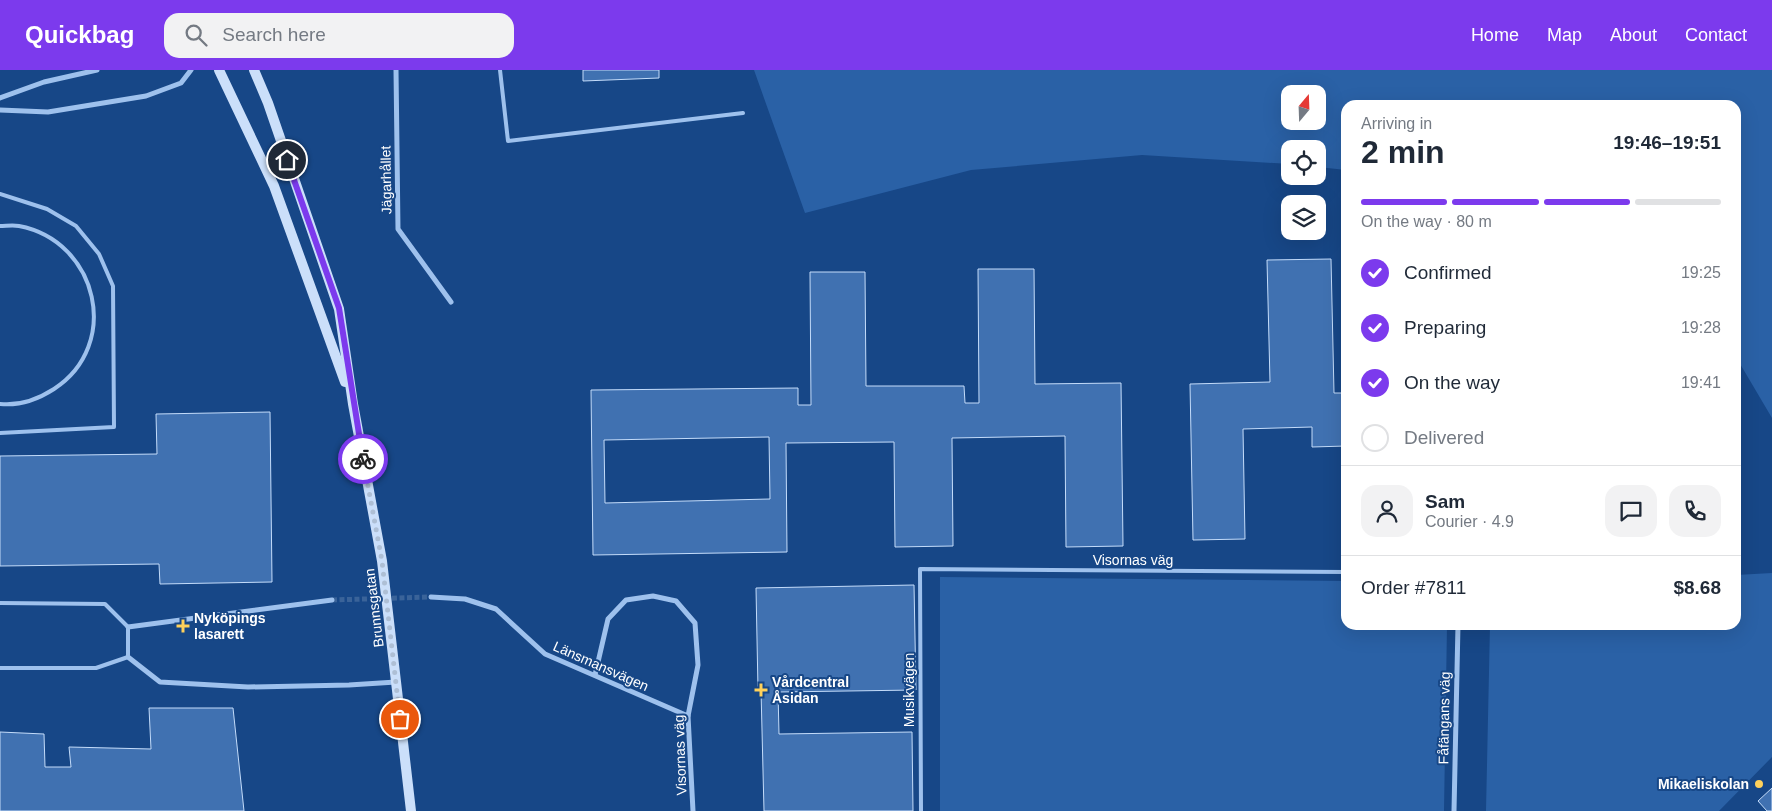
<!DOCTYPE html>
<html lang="en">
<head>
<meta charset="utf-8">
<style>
  :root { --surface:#fff; --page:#f2f2f3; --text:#1f2937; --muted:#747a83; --line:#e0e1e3; --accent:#7c3aed }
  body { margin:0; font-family:Helvetica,sans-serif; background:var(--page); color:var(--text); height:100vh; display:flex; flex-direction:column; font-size:19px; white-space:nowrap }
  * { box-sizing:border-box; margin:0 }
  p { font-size:16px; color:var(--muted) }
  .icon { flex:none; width:28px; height:28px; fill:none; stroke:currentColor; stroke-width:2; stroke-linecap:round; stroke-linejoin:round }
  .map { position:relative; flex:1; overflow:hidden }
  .side { position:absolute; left:1341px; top:30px; width:400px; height:530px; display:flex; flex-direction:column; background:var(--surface); border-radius:15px; box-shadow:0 5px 20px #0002 }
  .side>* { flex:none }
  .needle { width:32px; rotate:19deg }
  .buttons { position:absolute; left:1281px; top:15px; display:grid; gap:10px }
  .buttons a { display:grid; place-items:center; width:45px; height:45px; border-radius:10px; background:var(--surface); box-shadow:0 5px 20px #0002; font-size:25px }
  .pin { position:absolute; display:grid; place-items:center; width:42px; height:42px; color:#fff; margin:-21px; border:2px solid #fff; border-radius:50%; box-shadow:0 1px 5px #0007 }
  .courier { position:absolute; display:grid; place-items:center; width:50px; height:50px; margin:-25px; border:4px solid #7c3aed; border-radius:50%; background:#fff; color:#222; box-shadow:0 1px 6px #0007 }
  .head em { font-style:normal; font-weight:600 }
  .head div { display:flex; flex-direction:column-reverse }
  .head { display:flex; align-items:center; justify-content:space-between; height:85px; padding:0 20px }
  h1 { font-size:32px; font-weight:600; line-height:38px }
  .bar { display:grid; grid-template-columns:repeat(4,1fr); gap:8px 5px; align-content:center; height:60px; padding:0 20px }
  .bar i { height:6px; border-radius:4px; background:var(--line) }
  .bar .current { background:var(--accent) }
  .bar p { grid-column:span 4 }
  .line { display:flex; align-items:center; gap:12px; padding:0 20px; border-top:1px solid var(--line) }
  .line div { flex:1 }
  .round { display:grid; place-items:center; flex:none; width:52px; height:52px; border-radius:15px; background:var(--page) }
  ol { padding:0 20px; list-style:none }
  li { display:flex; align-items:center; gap:15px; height:55px }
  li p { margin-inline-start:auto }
  li .icon { padding:5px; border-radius:50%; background:var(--accent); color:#fff; stroke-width:4 }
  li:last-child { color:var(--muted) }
  li i { width:28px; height:28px; border:2px solid var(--line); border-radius:50% }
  header { display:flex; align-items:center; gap:30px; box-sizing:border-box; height:70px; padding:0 25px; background:var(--accent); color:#fff }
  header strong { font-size:24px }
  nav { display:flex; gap:28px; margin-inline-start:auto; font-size:18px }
  .search { width:350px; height:45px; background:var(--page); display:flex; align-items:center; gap:12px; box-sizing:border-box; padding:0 18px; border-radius:15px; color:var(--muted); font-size:19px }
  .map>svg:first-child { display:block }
  .green { fill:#2a61a6; fill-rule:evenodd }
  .building { fill:#4071b1; stroke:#c4dcfa; fill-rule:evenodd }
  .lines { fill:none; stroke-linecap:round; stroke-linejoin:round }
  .minor-tunnel { stroke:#3a6399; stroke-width:5; stroke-dasharray:5 2.5; stroke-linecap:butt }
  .service { stroke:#9ec1ed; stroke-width:4 }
  .minor { stroke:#9ec1ed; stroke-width:5 }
  .secondary { stroke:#cbdffa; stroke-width:10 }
  .done { stroke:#aebfd5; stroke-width:5; stroke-dasharray:0 9 }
  .route { stroke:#7c3aed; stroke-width:6 }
  .poi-dot { fill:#ffd15b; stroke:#174787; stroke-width:2 }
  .labels { text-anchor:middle; stroke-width:4; stroke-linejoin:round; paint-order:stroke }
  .street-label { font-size:14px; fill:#fff; stroke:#174787 }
  .poi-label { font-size:14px; font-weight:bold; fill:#fff; stroke:#174787; text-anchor:start }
</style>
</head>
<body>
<header>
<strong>Quickbag</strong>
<div class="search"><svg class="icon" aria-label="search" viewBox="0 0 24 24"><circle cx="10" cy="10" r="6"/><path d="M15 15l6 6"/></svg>Search here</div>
<nav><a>Home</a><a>Map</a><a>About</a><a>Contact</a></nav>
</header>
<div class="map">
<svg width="1772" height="741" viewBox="0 0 1772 741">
  <rect width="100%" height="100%" fill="#174787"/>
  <!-- green -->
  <g class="green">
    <path d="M754,0H1772V348L1736,287V35H1346V100L1318,97V79H1290V94L1142,85L971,100L805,143ZM1290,24H1318V51H1290Z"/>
    <path d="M1772,503V687L1719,741H1486L1490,555H1736V505Z"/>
    <path d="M940,507L1346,511V555H1447L1444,741H940Z"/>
  </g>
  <!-- building -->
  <g class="building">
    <path d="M583,0H659V8L583,11Z"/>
    <path d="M1331,189L1334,323H1346V376L1312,377V357L1243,359L1245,469L1193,470L1190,314L1270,312L1267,190Z"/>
    <path d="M978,199H1034L1035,314L1121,313L1123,476L1066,477L1065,366L952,368L953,476L895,477L894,372L786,373L787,482L593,485L591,320L798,318V335H811L810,202H865L866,316H964L965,333H979ZM769,367L770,429L605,433L604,370Z"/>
    <path d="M270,342L272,512L160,514L159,494L0,496V386L157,384L156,344Z"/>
    <path d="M914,515L916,620L778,622L779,664L912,662L913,741H764L761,620H758L756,518Z"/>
    <path d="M149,638H233L244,741H0V662L44,664L45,697H71L69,677L151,679Z"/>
    <path d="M1772,718V741H1767L1758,731Z"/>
  </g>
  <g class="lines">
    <!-- minor-tunnel -->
    <path class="minor-tunnel" d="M332,530L431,527"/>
    <!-- service -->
    <g class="service">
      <path d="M500,0L508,71L743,43"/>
      <path d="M0,124L47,139L76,156L99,184L113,216L114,357L0,363"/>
      <path d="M0,156C6,156 13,155 19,156C98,171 122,275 54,319C37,330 20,336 0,334"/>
      <path d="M0,533L105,534L128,557V587L96,598H0"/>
      <path d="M921,741L920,499L1346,502"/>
    </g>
    <!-- minor -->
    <g class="minor">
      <path d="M396,0L398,159L451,232"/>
      <path d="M0,28L44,12L97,0"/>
      <path d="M0,40L48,42L146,26L181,13L191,0"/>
      <path d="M431,527L465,529L496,539L545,584L688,646"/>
      <path d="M128,557L332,530"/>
      <path d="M128,587L160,612L248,617L349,615L396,612"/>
      <path d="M595,605L608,549L626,530L653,526L676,531L695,553L698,595L688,646L693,741"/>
      <path d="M1454,741L1458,555"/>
    </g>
    <!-- secondary -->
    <g class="secondary">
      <path d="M219,0L274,116L345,312"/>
      <path d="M254,0L268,33L339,239L353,334L382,491L411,741"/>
    </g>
  </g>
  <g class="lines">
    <!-- done -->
    <path class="done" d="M363,389L382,491L400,649"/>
    <!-- route -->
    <path class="route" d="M287,90L339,238L363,389"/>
  </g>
  <!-- markers -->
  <g class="poi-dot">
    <path d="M180.5 548.5h5v5h5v5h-5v5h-5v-5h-5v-5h5z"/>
    <path d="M758.5 612.5h5v5h5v5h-5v5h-5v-5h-5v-5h5z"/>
    <circle cx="1759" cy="714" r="5"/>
  </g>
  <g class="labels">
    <!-- street labels -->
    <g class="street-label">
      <text transform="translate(386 110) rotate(-91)" y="5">Jägarhållet</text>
      <text x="1133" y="495">Visornas väg</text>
      <text transform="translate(374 538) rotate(-97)" y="5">Brunnsgatan</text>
      <text transform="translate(601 596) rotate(24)" y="5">Länsmansvägen</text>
      <text transform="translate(909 620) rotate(-90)" y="5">Musikvägen</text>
      <text transform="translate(1444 648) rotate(-89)" y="5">Fåfängans väg</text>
      <text transform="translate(680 685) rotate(-92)" y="5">Visornas väg</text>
    </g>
    <!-- poi labels -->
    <g class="poi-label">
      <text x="194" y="553">Nyköpings<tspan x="194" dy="16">lasarett</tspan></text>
      <text x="772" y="617">Vårdcentral<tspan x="772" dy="16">Åsidan</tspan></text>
      <text x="1749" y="719" text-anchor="end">Mikaeliskolan</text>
    </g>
  </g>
</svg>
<div class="buttons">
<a><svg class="needle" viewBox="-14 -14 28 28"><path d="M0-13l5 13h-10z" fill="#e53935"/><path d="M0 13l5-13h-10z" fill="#747a83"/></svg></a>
<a><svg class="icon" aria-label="locate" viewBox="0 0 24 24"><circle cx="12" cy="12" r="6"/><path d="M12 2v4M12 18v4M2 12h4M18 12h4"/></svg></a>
<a><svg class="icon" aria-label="layers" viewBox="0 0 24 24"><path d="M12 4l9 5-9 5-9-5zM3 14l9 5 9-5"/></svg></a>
</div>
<div class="pin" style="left:400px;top:649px;background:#ea580c"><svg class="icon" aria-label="bag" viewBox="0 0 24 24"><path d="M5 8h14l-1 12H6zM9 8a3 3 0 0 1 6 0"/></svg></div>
<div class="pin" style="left:287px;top:90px;background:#1f2937"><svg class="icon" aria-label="home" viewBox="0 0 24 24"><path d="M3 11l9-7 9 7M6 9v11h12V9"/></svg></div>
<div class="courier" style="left:363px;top:389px"><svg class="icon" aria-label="bike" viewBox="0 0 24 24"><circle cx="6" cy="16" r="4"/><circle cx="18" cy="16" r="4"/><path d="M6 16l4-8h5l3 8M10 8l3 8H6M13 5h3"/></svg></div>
<section class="side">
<div class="head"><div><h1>2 min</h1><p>Arriving in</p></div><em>19:46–19:51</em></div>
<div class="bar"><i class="current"></i><i class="current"></i><i class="current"></i><i></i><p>On the way · 80 m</p></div>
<ol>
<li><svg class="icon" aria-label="check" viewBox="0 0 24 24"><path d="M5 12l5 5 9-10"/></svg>Confirmed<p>19:25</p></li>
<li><svg class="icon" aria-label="check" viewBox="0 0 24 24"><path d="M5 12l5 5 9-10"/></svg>Preparing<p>19:28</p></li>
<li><svg class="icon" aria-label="check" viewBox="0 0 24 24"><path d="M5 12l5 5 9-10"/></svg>On the way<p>19:41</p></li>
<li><i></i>Delivered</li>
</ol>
<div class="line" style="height:90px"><a class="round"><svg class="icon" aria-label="person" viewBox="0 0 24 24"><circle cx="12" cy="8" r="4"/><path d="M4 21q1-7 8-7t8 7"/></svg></a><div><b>Sam</b><p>Courier · 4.9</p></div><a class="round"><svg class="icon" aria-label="chat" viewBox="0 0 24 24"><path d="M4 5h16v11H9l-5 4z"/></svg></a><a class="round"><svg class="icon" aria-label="phone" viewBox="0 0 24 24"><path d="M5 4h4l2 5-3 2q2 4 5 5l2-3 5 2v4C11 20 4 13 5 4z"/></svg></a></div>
<div class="line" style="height:65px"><div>Order #7811</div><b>$8.68</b></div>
</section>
</div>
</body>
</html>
